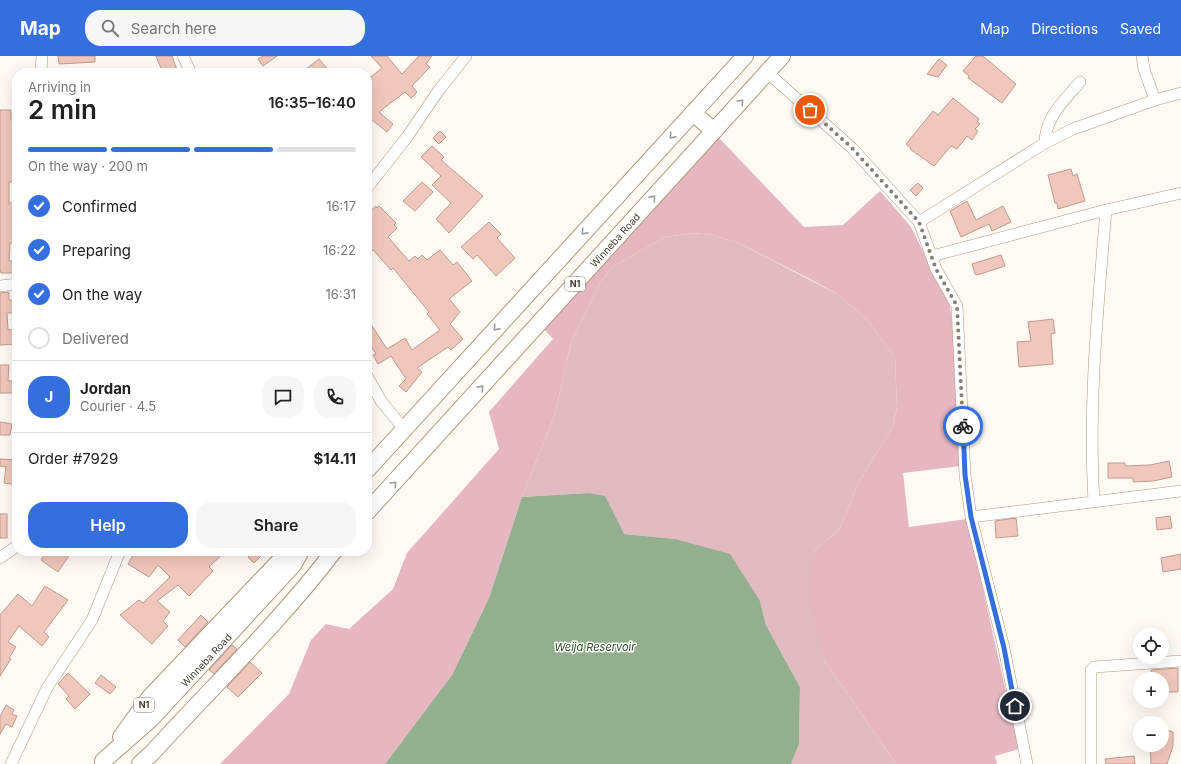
<!DOCTYPE html>
<html lang="en">
<head>
<meta charset="utf-8">
<style>
  :root { --surface:#fff; --page:#f6f6f6; --text:#222; --muted:#767676; --line:#e0e0e0; --accent:#356fde }
  body { margin:0; font-family:Inter,sans-serif; background:var(--page); color:var(--text); height:100vh; display:flex; flex-direction:column; font-size:15px; white-space:nowrap }
  * { box-sizing:border-box; margin:0 }
  p { font-size:13px; color:var(--muted) }
  .icon { flex:none; width:22px; height:22px; fill:none; stroke:currentColor; stroke-width:2; stroke-linecap:round; stroke-linejoin:round }
  .map { position:relative; flex:1; overflow:hidden }
  .side { position:absolute; left:12px; top:12px; width:360px; height:488px; display:flex; flex-direction:column; background:var(--surface); border-radius:16px; box-shadow:0 4px 16px #0002 }
  .side>* { flex:none }
  .buttons { position:absolute; left:1133px; top:572px; display:grid; gap:8px }
  .buttons a { display:grid; place-items:center; width:36px; height:36px; border-radius:50%; background:var(--surface); box-shadow:0 4px 16px #0002; font-size:20px }
  .pin { position:absolute; display:grid; place-items:center; width:34px; height:34px; color:#fff; margin:-17px; border:2px solid #fff; border-radius:50%; box-shadow:0 1px 4px #0007 }
  .courier { position:absolute; display:grid; place-items:center; width:40px; height:40px; margin:-20px; border:3px solid #356fde; border-radius:50%; background:#fff; color:#222; box-shadow:0 1px 5px #0007 }
  .overview em { font-style:normal; font-weight:600 }
  .overview div { display:flex; flex-direction:column-reverse }
  .overview { display:flex; align-items:center; justify-content:space-between; height:68px; padding:0 16px }
  h1 { font-size:26px; font-weight:600; line-height:30px }
  .bar { display:grid; grid-template-columns:repeat(4,1fr); gap:6px 4px; align-content:center; height:48px; padding:0 16px }
  .bar i { height:5px; border-radius:3px; background:var(--line) }
  .bar .current { background:var(--accent) }
  .bar p { grid-column:span 4 }
  .line { display:flex; align-items:center; gap:10px; padding:0 16px; border-top:1px solid var(--line) }
  .line div { flex:1 }
  .round { display:grid; place-items:center; flex:none; width:42px; height:42px; border-radius:16px; background:var(--page) }
  ol { padding:0 16px; list-style:none }
  li { display:flex; align-items:center; gap:12px; height:44px }
  li p { margin-inline-start:auto }
  li .icon { padding:4px; border-radius:50%; background:var(--accent); color:#fff; stroke-width:4 }
  li:last-child { color:var(--muted) }
  li i { width:22px; height:22px; border:2px solid var(--line); border-radius:50% }
  .button { display:flex; gap:8px; margin-top:auto; padding:8px 16px }
  .button a { flex:1; height:46px; border-radius:16px; background:var(--accent); color:#fff; font-size:16px; font-weight:600; line-height:46px; text-align:center }
  .button a+a { background:var(--page); color:var(--text) }
  header { display:flex; align-items:center; gap:24px; box-sizing:border-box; height:56px; padding:0 20px; background:var(--accent); color:#fff }
  header strong { font-size:19px }
  nav { display:flex; gap:22px; margin-inline-start:auto; font-size:14px }
  .search { width:280px; height:36px; background:var(--page); display:flex; align-items:center; gap:10px; box-sizing:border-box; padding:0 14px; border-radius:16px; color:var(--muted); font-size:15px }
  .map>svg:first-child { display:block }
  .green { fill:#e1bac2 }
  .forest { fill:#e7b7c1 }
  .water { fill:#93af8d }
  .building { fill:#f0c7bb; stroke:#c19a8e }
  .lines { fill:none; stroke-linecap:round; stroke-linejoin:round }
  .minor-casing { stroke:#b0987b; stroke-width:12 }
  .highway-casing { stroke:#b0987b; stroke-width:18 }
  .minor { stroke:#fff; stroke-width:11 }
  .highway { stroke:#fff; stroke-width:16 }
  .oneway { stroke:#a29d96 }
  .done { stroke:#867e73; stroke-width:4; stroke-dasharray:0 7.2 }
  .route { stroke:#356fde; stroke-width:5 }
  .labels { text-anchor:middle; stroke-width:3; stroke-linejoin:round; paint-order:stroke }
  .shield { fill:#fff; stroke:#7d766d; stroke-width:1 }
  .shield-label { font-size:9px; font-weight:bold; fill:#453b2e }
  .street-label { font-size:10px; fill:#453b2e; stroke:#fff }
  .water-label { font-size:11px; font-style:italic; fill:#2b5222; stroke:#fff }
</style>
</head>
<body>
<header>
<strong>Map</strong>
<div class="search"><svg class="icon" aria-label="search" viewBox="0 0 24 24"><circle cx="10" cy="10" r="6"/><path d="M15 15l6 6"/></svg>Search here</div>
<nav><a>Map</a><a>Directions</a><a>Saved</a></nav>
</header>
<div class="map">
<svg width="1181" height="708" viewBox="0 0 1181 708">
  <rect width="100%" height="100%" fill="#fef9f3"/>
  <!-- green -->
  <path class="green" d="M693,177L712,179L739,187L837,238L867,263L895,302L897,352L892,372L859,426L839,474L813,496L823,602L896,708H791L799,688L800,631L766,569L760,545L675,483L624,478L589,437L522,441L555,358L571,287L600,226L614,210L665,181Z"/>
  <!-- forest -->
  <path class="forest" d="M719,82L804,171L843,169L880,135L911,171L950,250L957,311L961,410L903,417L909,471L967,463L1019,693L995,700L997,708H896L823,602L809,541L813,496L839,474L859,426L892,372L897,352L895,302L867,263L837,238L810,223L739,187L712,179L693,177L665,181L614,210L600,226L571,287L555,358L522,441L489,542L452,619L385,708H220L289,638L311,584L326,568L349,573L393,533L407,497L499,393L489,356L553,283L543,272Z"/>
  <!-- water -->
  <path class="water" d="M589,437L605,440L624,478L675,483L730,498L760,545L766,569L800,631L799,688L791,708H385L452,619L489,542L522,441Z"/>
  <!-- building -->
  <g class="building">
    <path d="M58,0H95V6L59,8Z"/>
    <path d="M156,0H172L178,17H163Z"/>
    <path d="M263,0H277L263,10L258,3Z"/>
    <path d="M371,0H387L402,18L419,0H432L426,8L430,11L412,30L417,36L411,42L405,36L379,56L393,68L387,76L367,60V24L382,12Z"/>
    <path d="M976,0H983L1016,28L1002,47L968,22L969,20L963,15Z"/>
    <path d="M319,3L331,17H301Z"/>
    <path d="M939,3L947,9L938,21L927,18Z"/>
    <path d="M953,42L979,63L977,66L980,68L975,73L978,75L972,84L967,80L957,93L951,90L934,110L910,93L911,92L906,88L933,55L938,59Z"/>
    <path d="M0,54H11V64L16,65V126H9V147H16L14,187H10L9,205H15L14,217H1L0,214Z"/>
    <path d="M440,75L446,81L439,88L433,82Z"/>
    <path d="M432,90L444,101L441,104L483,140L449,177L436,163L451,147L432,129L441,120L421,101Z"/>
    <path d="M1071,113L1073,120L1077,118L1085,145L1058,153L1057,147H1055L1048,119Z"/>
    <path d="M422,126L433,136L415,155L403,145Z"/>
    <path d="M918,127L923,132L916,140L910,134Z"/>
    <path d="M967,145L976,164L1003,150L1011,166L992,175L989,168L961,181L950,155Z"/>
    <path d="M376,150L377,152L379,150L396,167L394,169L397,172L388,181L409,205L415,200L418,203L422,199L427,204L440,194L453,209L457,206L472,225L449,243L460,256L450,268L463,283L451,294L448,291L417,312L422,316L406,336L399,330L406,323L391,300L378,308L373,299L376,298L367,284V262L387,293L405,282L412,294L440,274L427,258L429,256L393,212L391,214L373,194L370,197L367,193V158Z"/>
    <path d="M489,166L501,178L497,182L515,202L496,220L477,199L473,203L461,191Z"/>
    <path d="M1001,199L1005,210L977,219L975,218L972,208Z"/>
    <path d="M9,236V244H15V257H7L8,274L14,273L15,288L0,289V237Z"/>
    <path d="M1053,263L1055,277L1051,278L1053,308L1019,311L1017,286L1031,285L1028,266Z"/>
    <path d="M0,309H9L8,325H17V337H0Z"/>
    <path d="M0,366L12,368L10,379H0Z"/>
    <path d="M0,403L17,404V429L4,427L6,411L0,410Z"/>
    <path d="M1169,405L1172,421L1153,425L1133,426V422H1108V407H1125V410L1150,409Z"/>
    <rect x="0" y="458" width="7" height="24"/>
    <path d="M1170,460L1172,472L1157,474L1156,462Z"/>
    <path d="M1016,462L1018,480L996,482L995,465Z"/>
    <path d="M47,495H72L58,516L41,504Z"/>
    <path d="M145,495H226L209,511L213,515L189,540L178,529L157,545L170,556L163,565L168,570L152,588L120,559L139,544L143,547L170,521L158,509L149,521L128,508L135,496L141,499Z"/>
    <path d="M254,495H266L254,507L248,501Z"/>
    <path d="M1181,498V513L1163,516L1161,502Z"/>
    <path d="M45,530L68,544L44,576L49,581L42,590L19,570L8,586L16,591L9,602L11,603L0,620V559L18,538L32,550Z"/>
    <path d="M201,559L208,566L185,591L178,584Z"/>
    <path d="M232,589L237,593L214,618L209,614Z"/>
    <path d="M250,606L262,617L238,641L227,631Z"/>
    <path d="M1178,612V636H1162V623H1151V614Z"/>
    <path d="M68,617L90,638L75,653L66,643L69,640L58,628Z"/>
    <path d="M101,619L116,631L110,638L95,627Z"/>
    <path d="M6,649L14,654L12,658L17,660L12,671L6,668L0,678V661Z"/>
    <path d="M1162,672L1173,676V690L1167,708H1151L1150,689H1162Z"/>
    <path d="M1134,700L1135,708H1106L1105,703Z"/>
  </g>
  <g class="lines">
    <!-- minor casing -->
    <g class="minor-casing">
      <g id="minor">
        <path d="M183,0L191,17"/>
        <path d="M1142,0L1144,13L1155,44"/>
        <path d="M41,17L42,0"/>
        <path d="M768,17L852,92L919,166L936,213L957,250L965,419L971,461L1004,592L1027,708"/>
        <path d="M1045,87C1045,61 1064,45 1080,26"/>
        <path d="M367,132L407,81L439,34L466,0"/>
        <path d="M919,166L1045,87L1073,73L1155,44L1181,37"/>
        <path d="M932,200L1106,154L1181,137"/>
        <path d="M0,230L17,228"/>
        <path d="M367,320L381,345L404,373"/>
        <path d="M1094,445C1088,347 1098,251 1106,154"/>
        <path d="M971,461L1181,435"/>
        <path d="M0,502L17,490"/>
        <path d="M11,708L47,632L92,564L120,495"/>
        <path d="M1091,708V614L1094,611L1181,605"/>
      </g>
    </g>
    <!-- highway casing -->
    <g class="highway-casing">
      <g id="highway">
        <path d="M693,57L714,75"/>
        <path d="M367,414L745,0"/>
        <path d="M367,456L782,0"/>
        <path d="M121,681L150,641L289,495"/>
        <path d="M103,705L151,663L293,509L301,495"/>
        <path d="M140,708L152,697C213,630 279,567 334,495"/>
      </g>
    </g>
    <!-- minor -->
    <use href="#minor" class="minor"/>
    <!-- highway -->
    <use href="#highway" class="highway"/>
  </g>
  <!-- one-way arrows -->
  <defs><path id="oneway-chevron" d="M-2-3.5L2.5 0L-2 3.5" fill="none" stroke-width="1.6" stroke-linecap="round" stroke-linejoin="round"/></defs>
  <g class="oneway">
    <use href="#oneway-chevron" transform="translate(741 46) rotate(-47)"/>
    <use href="#oneway-chevron" transform="translate(672 80) rotate(132)"/>
    <use href="#oneway-chevron" transform="translate(653 142) rotate(-48)"/>
    <use href="#oneway-chevron" transform="translate(584 176) rotate(132)"/>
    <use href="#oneway-chevron" transform="translate(496 272) rotate(132)"/>
    <use href="#oneway-chevron" transform="translate(481 332) rotate(-48)"/>
    <use href="#oneway-chevron" transform="translate(394 428) rotate(-47)"/>
  </g>
  <g class="lines">
    <!-- done -->
    <path class="done" d="M810,54L852,92L919,166L936,213L957,250L963,370"/>
    <!-- route -->
    <path class="route" d="M963,370L965,419L971,461L1004,592L1015,650"/>
  </g>
  <g class="labels">
    <!-- shield labels -->
    <g class="shield">
      <rect x="565" y="221" width="20" height="14" rx="3"/>
      <rect x="134" y="642" width="20" height="14" rx="3"/>
    </g>
    <g class="shield-label">
      <text x="575" y="231">N1</text>
      <text x="144" y="652">N1</text>
    </g>
    <!-- street labels -->
    <g class="street-label">
      <text transform="translate(615 184) rotate(-48)" y="4">Winneba Road</text>
      <text transform="translate(206 604) rotate(-47)" y="4">Winneba Road</text>
    </g>
    <!-- water labels -->
    <g class="water-label">
      <text x="595" y="595">Weija Reservoir</text>
    </g>
  </g>
</svg>
<div class="buttons">
<a><svg class="icon" aria-label="locate" viewBox="0 0 24 24"><circle cx="12" cy="12" r="6"/><path d="M12 2v4M12 18v4M2 12h4M18 12h4"/></svg></a>
<a>+</a>
<a>−</a>
</div>
<div class="pin" style="left:810px;top:54px;background:#ea580c"><svg class="icon" aria-label="bag" viewBox="0 0 24 24"><path d="M5 8h14l-1 12H6zM9 8a3 3 0 0 1 6 0"/></svg></div>
<div class="pin" style="left:1015px;top:650px;background:#1f2937"><svg class="icon" aria-label="home" viewBox="0 0 24 24"><path d="M3 11l9-7 9 7M6 9v11h12V9"/></svg></div>
<div class="courier" style="left:963px;top:370px"><svg class="icon" aria-label="bike" viewBox="0 0 24 24"><circle cx="6" cy="16" r="4"/><circle cx="18" cy="16" r="4"/><path d="M6 16l4-8h5l3 8M10 8l3 8H6M13 5h3"/></svg></div>
<section class="side">
<div class="overview"><div><h1>2 min</h1><p>Arriving in</p></div><em>16:35–16:40</em></div>
<div class="bar"><i class="current"></i><i class="current"></i><i class="current"></i><i></i><p>On the way · 200 m</p></div>
<ol>
<li><svg class="icon" aria-label="check" viewBox="0 0 24 24"><path d="M5 12l5 5 9-10"/></svg>Confirmed<p>16:17</p></li>
<li><svg class="icon" aria-label="check" viewBox="0 0 24 24"><path d="M5 12l5 5 9-10"/></svg>Preparing<p>16:22</p></li>
<li><svg class="icon" aria-label="check" viewBox="0 0 24 24"><path d="M5 12l5 5 9-10"/></svg>On the way<p>16:31</p></li>
<li><i></i>Delivered</li>
</ol>
<div class="line" style="height:72px"><b class="round" style="background:var(--accent);color:#fff">J</b><div><b>Jordan</b><p>Courier · 4.5</p></div><a class="round"><svg class="icon" aria-label="chat" viewBox="0 0 24 24"><path d="M4 5h16v11H9l-5 4z"/></svg></a><a class="round"><svg class="icon" aria-label="phone" viewBox="0 0 24 24"><path d="M5 4h4l2 5-3 2q2 4 5 5l2-3 5 2v4C11 20 4 13 5 4z"/></svg></a></div>
<div class="line" style="height:52px"><div>Order #7929</div><b>$14.11</b></div>
<div class="button"><a>Help</a><a>Share</a></div>
</section>
</div>
</body>
</html>
